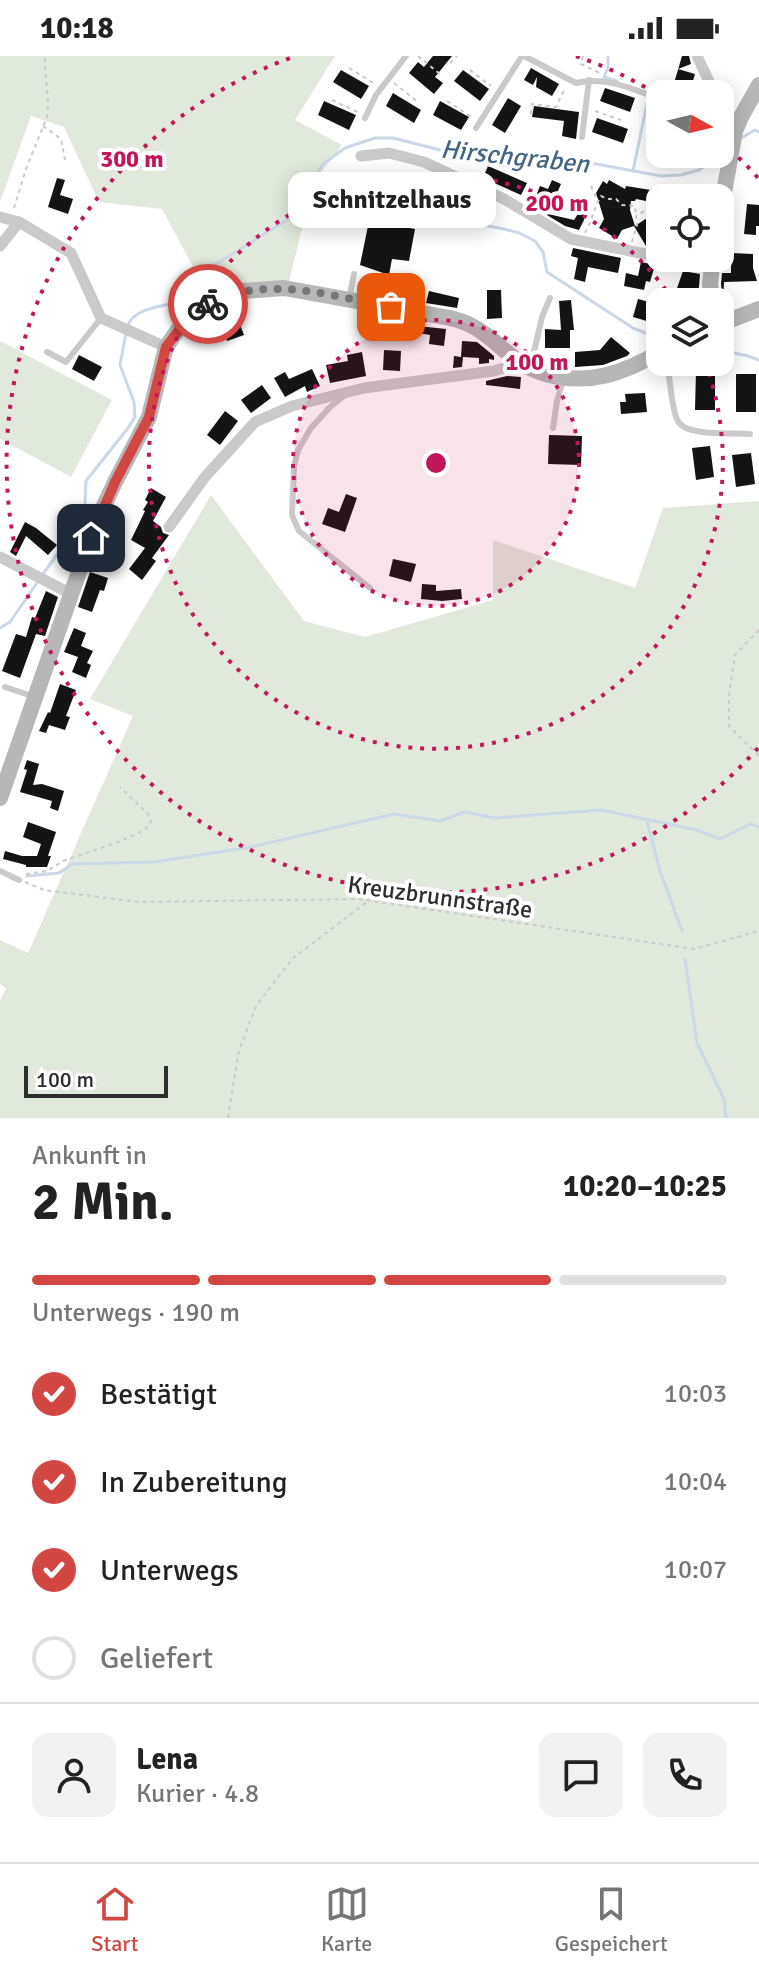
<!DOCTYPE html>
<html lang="de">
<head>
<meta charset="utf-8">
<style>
  :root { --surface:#fff; --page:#f2f2f2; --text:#222; --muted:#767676; --line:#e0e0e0; --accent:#d24741 }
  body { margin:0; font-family:Signika,sans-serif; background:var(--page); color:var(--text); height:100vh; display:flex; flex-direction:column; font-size:30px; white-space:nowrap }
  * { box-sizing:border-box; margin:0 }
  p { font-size:26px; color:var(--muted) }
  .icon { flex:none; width:44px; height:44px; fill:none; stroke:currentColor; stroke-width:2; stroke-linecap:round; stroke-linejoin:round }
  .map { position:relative; height:1062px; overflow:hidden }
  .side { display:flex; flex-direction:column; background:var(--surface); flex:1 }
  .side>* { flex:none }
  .needle { width:52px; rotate:98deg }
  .fabs { position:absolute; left:646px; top:24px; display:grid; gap:16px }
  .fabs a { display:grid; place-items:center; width:88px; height:88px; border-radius:16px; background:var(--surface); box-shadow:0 4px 20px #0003; font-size:40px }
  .scale { position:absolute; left:24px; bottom:20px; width:144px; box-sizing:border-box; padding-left:8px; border:4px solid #2d2d2d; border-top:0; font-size:22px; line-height:28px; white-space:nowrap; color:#2d2d2d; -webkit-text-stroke:6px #fff; paint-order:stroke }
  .pin { position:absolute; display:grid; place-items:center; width:68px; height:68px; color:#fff; margin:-34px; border-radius:16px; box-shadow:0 4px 12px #0006 }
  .courier { position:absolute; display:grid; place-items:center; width:80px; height:80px; margin:-40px; border:6px solid #d24741; border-radius:50%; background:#fff; color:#222; box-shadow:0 2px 10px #0007 }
  .bubble { position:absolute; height:56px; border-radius:16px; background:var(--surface); box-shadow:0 4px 20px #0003; font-size:26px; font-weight:700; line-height:56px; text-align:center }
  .overview em { font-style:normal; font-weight:700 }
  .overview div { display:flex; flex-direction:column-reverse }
  .overview { display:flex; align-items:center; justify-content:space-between; height:136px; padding:0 32px }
  h1 { font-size:52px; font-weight:700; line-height:60px }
  .bar { display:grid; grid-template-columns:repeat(4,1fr); gap:12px 8px; align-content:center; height:96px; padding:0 32px }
  .bar i { height:10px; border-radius:6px; background:var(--line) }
  .bar .on { background:var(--accent) }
  .bar p { grid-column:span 4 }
  .line { display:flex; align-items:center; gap:20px; padding:0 32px; border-top:2px solid var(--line) }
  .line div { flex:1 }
  .round { display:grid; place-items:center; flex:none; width:84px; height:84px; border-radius:16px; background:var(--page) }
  ol { padding:0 32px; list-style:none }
  li { display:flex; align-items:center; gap:24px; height:88px }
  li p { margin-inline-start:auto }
  li .icon { padding:8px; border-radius:50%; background:var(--accent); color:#fff; stroke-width:4 }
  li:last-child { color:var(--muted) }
  li i { width:44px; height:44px; border:4px solid var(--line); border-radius:50% }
  .status { display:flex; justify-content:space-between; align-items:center; height:56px; padding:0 40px; background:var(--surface); direction:ltr }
  .status svg { height:22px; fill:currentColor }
  .tabs { display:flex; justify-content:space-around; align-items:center; height:112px; border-top:2px solid var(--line); background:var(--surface); font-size:22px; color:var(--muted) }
  .tabs a { display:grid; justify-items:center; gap:4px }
  .tabs .on { color:var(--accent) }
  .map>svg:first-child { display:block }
  .green { fill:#e1e9dc }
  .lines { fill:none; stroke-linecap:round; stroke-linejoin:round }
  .stream { stroke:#cad8e7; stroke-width:3 }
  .building { fill:#141414 }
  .path { stroke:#cacaca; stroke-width:2; stroke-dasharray:4 4; stroke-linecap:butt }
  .lane { stroke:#cacaca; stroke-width:6 }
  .street { stroke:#cacaca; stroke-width:11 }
  .secondary { stroke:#b7b7b7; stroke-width:16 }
  .done { stroke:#767676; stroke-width:8; stroke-dasharray:0 14.4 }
  .route { stroke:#d24741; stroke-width:10 }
  .ring { fill:none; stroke:#c2185b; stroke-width:4; stroke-dasharray:4 8 }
  .labels { text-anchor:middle; stroke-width:8; stroke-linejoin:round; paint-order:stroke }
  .street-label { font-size:24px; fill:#2d2d2d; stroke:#fff }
  .water-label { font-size:26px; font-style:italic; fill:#446586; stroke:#fff }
  .centre { fill:#c2185b; stroke:#fff; stroke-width:4 }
  .ring-label { font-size:24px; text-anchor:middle; font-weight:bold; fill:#c2185b; stroke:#fff; stroke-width:8; stroke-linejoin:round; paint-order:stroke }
</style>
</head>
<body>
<div class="status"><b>10:18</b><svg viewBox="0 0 49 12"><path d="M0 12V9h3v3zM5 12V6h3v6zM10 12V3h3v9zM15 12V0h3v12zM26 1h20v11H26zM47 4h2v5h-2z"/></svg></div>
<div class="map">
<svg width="759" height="1062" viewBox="0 0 759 1062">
  <rect width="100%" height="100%" fill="#fff"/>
  <!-- green -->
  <g class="green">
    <path d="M0,0H335L295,64L342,89L313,127L289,226L205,233L162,153L99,146L64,71L31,60L0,146Z"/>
    <path d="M0,285L112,344L71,421L0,383Z"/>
    <path d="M211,439L304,565L365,581L493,544V484L635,532L663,452L759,445V1062H0V945L6,932L0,928V884L28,897L133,660L90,643Z"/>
  </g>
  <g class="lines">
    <!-- stream -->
    <g class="stream">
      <path d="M608,0V11L604,21L617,25"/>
      <path d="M741,82L755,74L759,76"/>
      <path d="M633,115L649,38"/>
      <path d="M296,157L307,133L323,108L345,92L375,82H393L452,97L511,95L542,98L661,120L681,119L699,114L726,94"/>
      <path d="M128,269C135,252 163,250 180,246L197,220L295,159L317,151L418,149L440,161L504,173L519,177L535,185L543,196L547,216L633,272L660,283"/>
      <path d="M720,294L748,300L759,304"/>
      <path d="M43,518L61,493L76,481L84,468L86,425L128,372L135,361L134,346L120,309L126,277"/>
      <path d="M0,572L10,566L39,524"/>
      <path d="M647,765L660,815L682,875"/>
      <path d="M27,820L59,817L72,808L154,806L251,791L394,758L440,765L465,756L495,762L601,754L697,774L720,783L750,768L759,771"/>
      <path d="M685,903L697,987L724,1043L726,1062"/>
    </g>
  </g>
  <!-- building -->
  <g class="building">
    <path d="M433,0H452L435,21L443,27L434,38L409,17L418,6L424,11Z"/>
    <path d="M682,0H689L691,8L678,13L695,18L689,38L672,34Z"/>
    <path d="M531,12L559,28L552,40L536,31L537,21L533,29L524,24Z"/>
    <path d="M341,14L369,30L361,43L333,26Z"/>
    <path d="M463,14L489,33L480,45L454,25Z"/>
    <path d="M605,32L635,42L630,56L600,45Z"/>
    <path d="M393,37L421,54L414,67L386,50Z"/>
    <path d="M508,42L521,50L505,77L492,69Z"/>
    <path d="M324,45L356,59L349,74L318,59Z"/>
    <path d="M440,45L469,61L461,74L433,59Z"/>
    <path d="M534,50L579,56L576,83L562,80L564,65L532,61Z"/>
    <path d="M597,62L628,73L623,87L592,76Z"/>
    <path d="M488,110L527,127L521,139L483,122Z"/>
    <path d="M382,121L416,125V121L434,124L432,138L380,133Z"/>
    <path d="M57,122L65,124L60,139L73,143L68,158L48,151Z"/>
    <path d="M552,124L561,128L548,158L574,164L587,144L584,164L579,174L565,170L532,150L540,130L548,133Z"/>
    <path d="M609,124L625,133L626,130L651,134V132L676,133L677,142H657L656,147L636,143L635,145H631L630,154L635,170L656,156L660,161V185L650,190H646L634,170L622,174L617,183L599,172L604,163L596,137L603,125L607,128Z"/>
    <path d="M747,148L759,149V170H756V179L744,178Z"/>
    <path d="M369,165L415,173L409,205L392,203L389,219L360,209Z"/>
    <path d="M573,192L621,202L618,217L588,211L585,226L574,223L578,202L571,200Z"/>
    <path d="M731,197L753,198V212L757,225L724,226L723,246L721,228L722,217H731Z"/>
    <path d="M641,206L655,209L650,226L646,225L644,234L624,230L626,217L638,220Z"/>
    <path d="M683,215L700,218L699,231L693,246H684L687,239L676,235Z"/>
    <path d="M487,234H501L502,262L487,263Z"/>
    <path d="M429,235L459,242L457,252L426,247Z"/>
    <path d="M638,243L660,249L657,268L633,261Z"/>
    <path d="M571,244L574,274H570V292H545V273L561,274L559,245Z"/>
    <path d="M378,260L418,267V270L446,273L444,290L429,288L430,279L377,270Z"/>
    <path d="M237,261L244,279L227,285L221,267Z"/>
    <path d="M611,281L630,297L627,300L603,309L575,311V296L600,294Z"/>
    <path d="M462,285L477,286L494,300V304L489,303V307L479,308V302L463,301L462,311L453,312L454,300L461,301Z"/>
    <path d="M384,294L401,295L400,315L383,314Z"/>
    <path d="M362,296L366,320L330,327L326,309L348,305L347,299Z"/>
    <path d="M79,299L102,311L94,325L72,313Z"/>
    <path d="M312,313L320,330L307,336L305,330L285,341L274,322L285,316L289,323Z"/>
    <path d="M696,315H715V354H695Z"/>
    <rect x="736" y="318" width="20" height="38"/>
    <path d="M507,320L521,321L520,333L486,329V325Z"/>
    <path d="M262,329L271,342L251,357L241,344Z"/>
    <path d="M645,337L647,356L621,358L620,346H626L625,338Z"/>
    <path d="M225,355L238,365L220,389L207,379Z"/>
    <path d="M549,379L582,380L581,409L548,408Z"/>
    <path d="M710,390L714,421L696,424L692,392Z"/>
    <path d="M751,397L755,428L736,431L732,399Z"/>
    <path d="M151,432L166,441L153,465L161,471L163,477L169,479L152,502L156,505L142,524L129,513L145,492L131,484L145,455L143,454L148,446L145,444Z"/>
    <path d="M346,438L357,442L345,476L322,468L328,452L339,456Z"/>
    <path d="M25,466L36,472L57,489L48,499L26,480L16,500L10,496Z"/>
    <path d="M393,503L416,508L411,526L389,520Z"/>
    <path d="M90,516L108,522L104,535L100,534L92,556L78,551Z"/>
    <path d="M422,528L436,529V535L461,533L462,543L442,545L421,543Z"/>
    <path d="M46,535L58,541L45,580L36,578L20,622L2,615L16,578L26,581L32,561L35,562Z"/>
    <path d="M74,572L86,577L81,590L93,595L87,607L91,609L86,622L72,616L78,601L64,596Z"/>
    <path d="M60,628L76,634L66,660L70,661L65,674L49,669L46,677L39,675L48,656L50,657Z"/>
    <path d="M27,704L39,708L33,729L42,728L64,735L58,755L50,752L52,745L20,736L27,714L24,713Z"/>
    <path d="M28,766L56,776L48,800H51L47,811H26V809L3,803L5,795L22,800H37L41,788L23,781Z"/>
  </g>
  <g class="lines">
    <!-- path -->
    <g class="path">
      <path d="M418,0L441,19"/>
      <path d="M583,0L581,8L600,17"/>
      <path d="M450,7L457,0"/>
      <path d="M349,12L375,28"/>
      <path d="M470,14L491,30"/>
      <path d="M394,27L418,46"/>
      <path d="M332,44L360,57"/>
      <path d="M447,45L473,62"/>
      <path d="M595,55L624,65"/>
      <path d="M531,58L532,48L556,51L565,32"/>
      <path d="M43,70L61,83L65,104"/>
      <path d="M591,130L598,146"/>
      <path d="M14,152L26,113L47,61C50,41 44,20 45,0"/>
      <path d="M585,177C592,165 594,152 601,140L607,143H616L622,149L635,150L636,160"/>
      <path d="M632,186L637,169L636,160L651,151L660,153"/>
      <path d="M759,574L735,599L729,639V670L759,700"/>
      <path d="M26,818L47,815L63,805L118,786L145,774L151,766L148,758L120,731"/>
      <path d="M25,826L44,834L138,846L359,843L694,893L759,875"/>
      <path d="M228,1062L239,994L256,950L292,903L368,845"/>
    </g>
    <!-- lane -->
    <g class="lane">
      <path d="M524,0L576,27C606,20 632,33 660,43"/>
      <path d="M365,62L376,39L406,0"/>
      <path d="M476,72L522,0"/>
      <path d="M582,81L589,24"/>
      <path d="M349,243L354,218"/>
      <path d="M47,296L66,306L101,262"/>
      <path d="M666,306C671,323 670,340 675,357C676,363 679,369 686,372C703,379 732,377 750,378"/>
      <path d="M531,309L542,261L550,242"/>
      <path d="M344,340L330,351L311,372L298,394L294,410L292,459L299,475L370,532"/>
      <path d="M553,372L557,345L563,325"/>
      <path d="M5,631L35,641"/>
      <path d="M0,815L19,824"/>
    </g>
    <!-- street -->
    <g class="street">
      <path d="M697,0L715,38"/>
      <path d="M720,48L735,75"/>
      <path d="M361,100L389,97L424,106L504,143L571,183L660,201"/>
      <path d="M0,161L19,166L71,197L101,262L166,291"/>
      <path d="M0,190L19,166"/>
      <path d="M664,202L711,212"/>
      <path d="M169,471L205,421L255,366L292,350L364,332L494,315L521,307"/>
      <path d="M0,501L71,538"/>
    </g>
    <!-- secondary -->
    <g class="secondary">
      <path d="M720,159L735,75L741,61L759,29"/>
      <path d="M712,246L710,228L713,202"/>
      <path d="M720,268L759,253"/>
      <path d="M0,742L96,467L115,426L149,361L166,291L180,271L204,250L224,241L243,235L284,232L450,262C482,269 493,287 518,305C526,311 536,315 546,318C589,330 624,317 660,296"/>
    </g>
  </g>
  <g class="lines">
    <!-- done -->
    <path class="done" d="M208,248C265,218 331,240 391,251"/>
    <!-- route -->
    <path class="route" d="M91,482L115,426L149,361L166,291L186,265L208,248"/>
  </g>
  <!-- distance rings -->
  <circle cx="436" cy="407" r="143" fill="#c2185b" fill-opacity=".12"/>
  <g class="ring">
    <circle cx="436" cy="407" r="143"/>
    <path d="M705 306A287 287 0 1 1 673 244"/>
    <path d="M758 692A430 430 0 1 1 296 0M576 0A430 430 0 0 1 657 38M721 85A430 430 0 0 1 758 122"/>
  </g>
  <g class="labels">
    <!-- street labels -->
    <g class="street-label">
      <text transform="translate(440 841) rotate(8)" y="8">Kreuzbrunnstraße</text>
    </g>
    <!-- water labels -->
    <g class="water-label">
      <text transform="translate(515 100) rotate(6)" y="9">Hirschgraben</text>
    </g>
  </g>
  <circle cx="436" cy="407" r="12" class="centre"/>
  <g class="ring-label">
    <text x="132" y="111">300 m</text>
    <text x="557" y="155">200 m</text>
    <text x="537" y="314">100 m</text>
  </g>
</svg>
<div class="fabs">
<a><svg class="needle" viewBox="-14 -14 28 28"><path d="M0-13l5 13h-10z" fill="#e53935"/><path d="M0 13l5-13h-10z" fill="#767676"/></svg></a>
<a><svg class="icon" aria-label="locate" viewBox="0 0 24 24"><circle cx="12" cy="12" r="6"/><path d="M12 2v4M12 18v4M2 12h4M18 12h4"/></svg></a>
<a><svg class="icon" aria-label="layers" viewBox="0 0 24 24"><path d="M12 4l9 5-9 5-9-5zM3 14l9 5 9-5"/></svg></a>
</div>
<div class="scale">100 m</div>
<div class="pin" style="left:391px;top:251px;background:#ea580c"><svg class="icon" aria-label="bag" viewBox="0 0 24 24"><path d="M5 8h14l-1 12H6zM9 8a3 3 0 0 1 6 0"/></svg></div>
<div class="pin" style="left:91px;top:482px;background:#1f2937"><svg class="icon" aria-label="home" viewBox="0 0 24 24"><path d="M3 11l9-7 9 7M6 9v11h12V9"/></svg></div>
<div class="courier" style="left:208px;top:248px"><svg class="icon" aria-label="bike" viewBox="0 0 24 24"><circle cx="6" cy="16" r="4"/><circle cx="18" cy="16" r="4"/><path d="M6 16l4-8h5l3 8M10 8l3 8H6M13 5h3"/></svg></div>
<div class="bubble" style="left:288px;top:116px;width:208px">Schnitzelhaus</div>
</div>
<section class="side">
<div class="overview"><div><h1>2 Min.</h1><p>Ankunft in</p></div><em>10:20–10:25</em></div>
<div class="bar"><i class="on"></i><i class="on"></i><i class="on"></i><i></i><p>Unterwegs · 190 m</p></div>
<ol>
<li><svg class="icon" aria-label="check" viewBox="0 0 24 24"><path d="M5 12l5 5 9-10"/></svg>Bestätigt<p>10:03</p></li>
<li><svg class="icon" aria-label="check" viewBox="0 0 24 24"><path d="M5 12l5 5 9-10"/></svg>In Zubereitung<p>10:04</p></li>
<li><svg class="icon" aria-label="check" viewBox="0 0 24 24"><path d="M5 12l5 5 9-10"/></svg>Unterwegs<p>10:07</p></li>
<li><i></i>Geliefert</li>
</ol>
<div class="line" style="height:144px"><a class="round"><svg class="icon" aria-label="person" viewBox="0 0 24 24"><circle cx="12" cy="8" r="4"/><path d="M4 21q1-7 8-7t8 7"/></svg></a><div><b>Lena</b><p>Kurier · 4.8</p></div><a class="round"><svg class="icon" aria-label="chat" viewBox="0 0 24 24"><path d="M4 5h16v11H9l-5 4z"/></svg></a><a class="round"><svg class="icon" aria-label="phone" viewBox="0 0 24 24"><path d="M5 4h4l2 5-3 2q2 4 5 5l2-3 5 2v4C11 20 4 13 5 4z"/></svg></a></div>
</section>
<nav class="tabs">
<a class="on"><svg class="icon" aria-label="home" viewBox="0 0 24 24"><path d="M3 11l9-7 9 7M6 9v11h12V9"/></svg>Start</a>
<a><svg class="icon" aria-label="map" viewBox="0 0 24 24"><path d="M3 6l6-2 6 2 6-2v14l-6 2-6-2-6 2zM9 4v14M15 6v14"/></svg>Karte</a>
<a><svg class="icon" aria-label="saved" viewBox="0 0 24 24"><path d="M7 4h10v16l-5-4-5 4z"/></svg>Gespeichert</a>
</nav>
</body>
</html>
